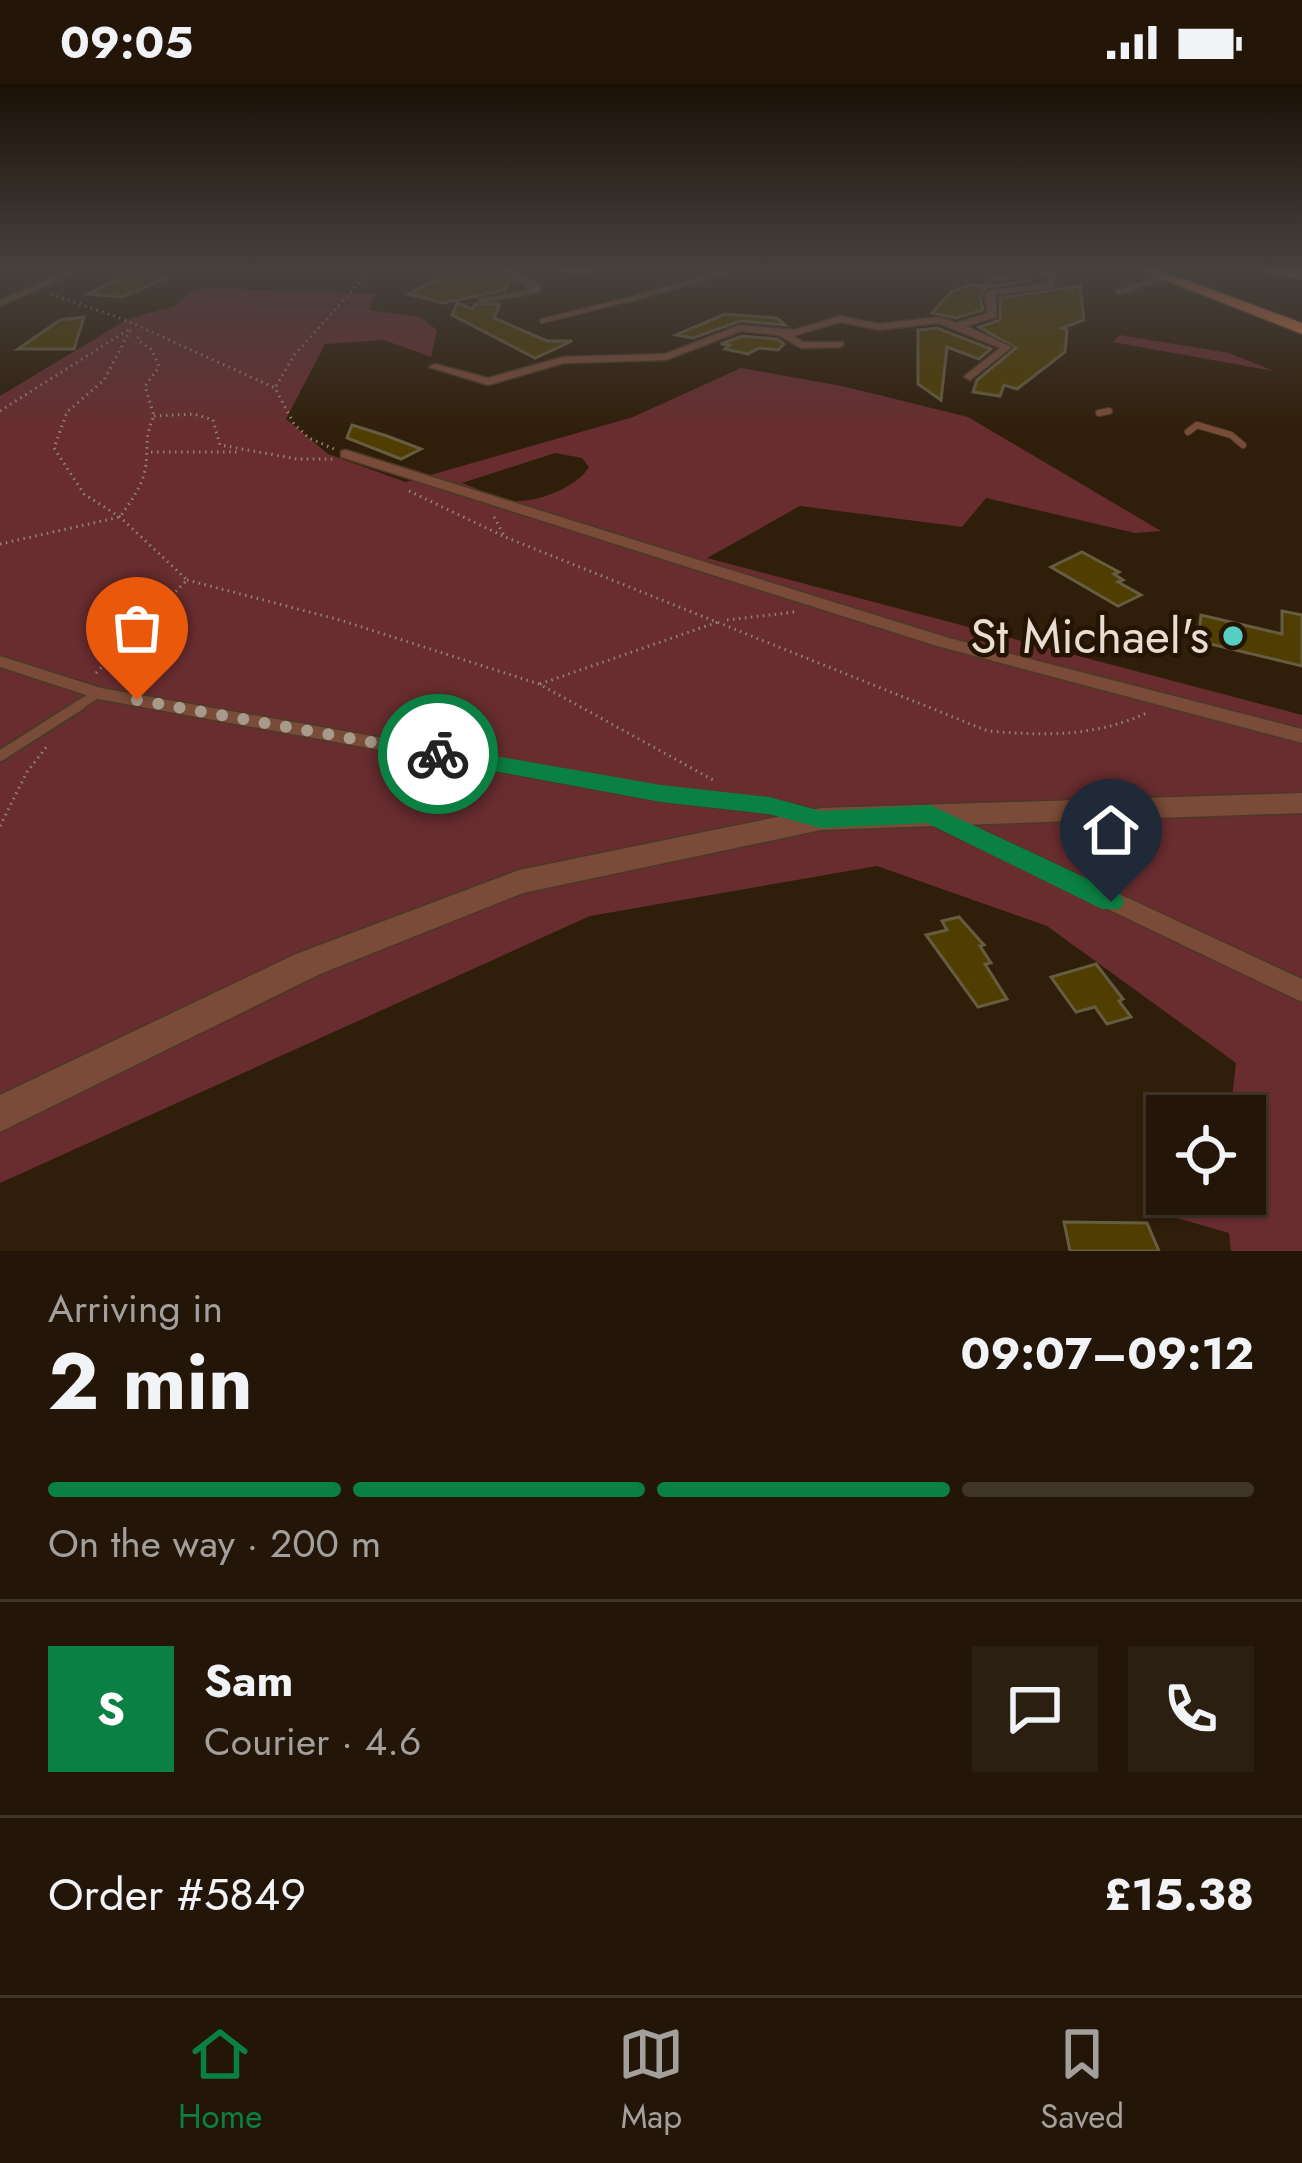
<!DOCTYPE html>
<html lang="en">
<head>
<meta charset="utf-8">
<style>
  :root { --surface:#231608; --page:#2b1f12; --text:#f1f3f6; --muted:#a39f9c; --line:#403529; --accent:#0b8043 }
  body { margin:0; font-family:Jost,sans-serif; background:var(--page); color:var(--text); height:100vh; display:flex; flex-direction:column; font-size:45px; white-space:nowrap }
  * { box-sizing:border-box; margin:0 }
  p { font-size:39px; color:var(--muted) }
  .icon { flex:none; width:66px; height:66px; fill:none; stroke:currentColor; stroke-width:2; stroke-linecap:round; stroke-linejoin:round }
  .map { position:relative; height:1167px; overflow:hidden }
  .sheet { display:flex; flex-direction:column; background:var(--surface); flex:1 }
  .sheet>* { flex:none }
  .buttons { position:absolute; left:1146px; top:1011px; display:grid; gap:24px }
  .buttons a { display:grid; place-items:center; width:120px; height:120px; border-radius:0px; background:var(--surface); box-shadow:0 3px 9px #0004,0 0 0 3px var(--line); font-size:60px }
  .pin { position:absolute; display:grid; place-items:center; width:102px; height:102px; color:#fff; margin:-123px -51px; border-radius:50% 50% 50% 0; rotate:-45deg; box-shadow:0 0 12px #0007 }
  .pin .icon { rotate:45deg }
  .courier { position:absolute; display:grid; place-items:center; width:120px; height:120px; margin:-60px; border:9px solid #0b8043; border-radius:50%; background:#fff; color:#222; box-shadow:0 3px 15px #0007 }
  .head em { font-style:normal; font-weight:700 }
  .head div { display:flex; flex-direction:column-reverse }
  .head { display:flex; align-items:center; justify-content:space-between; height:204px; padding:0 48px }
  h1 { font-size:78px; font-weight:700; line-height:90px }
  .bar { display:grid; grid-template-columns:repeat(4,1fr); gap:18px 12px; align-content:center; height:144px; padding:0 48px }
  .bar i { height:15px; border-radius:9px; background:var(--line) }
  .bar .on { background:var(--accent) }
  .bar p { grid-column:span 4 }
  .line { display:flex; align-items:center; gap:30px; padding:0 48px; border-top:3px solid var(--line) }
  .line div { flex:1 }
  .round { display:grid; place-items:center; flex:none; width:126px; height:126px; border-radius:0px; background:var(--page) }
  .status { display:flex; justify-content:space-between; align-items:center; height:84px; padding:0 60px; background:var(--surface); direction:ltr }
  .status svg { height:33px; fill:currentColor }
  .tab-bar { display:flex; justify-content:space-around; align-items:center; height:168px; border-top:3px solid var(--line); background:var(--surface); font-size:33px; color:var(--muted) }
  .tab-bar a { display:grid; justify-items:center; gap:6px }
  .tab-bar .on { color:var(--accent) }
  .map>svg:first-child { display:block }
  .green { fill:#692d30; fill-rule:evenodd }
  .building { fill:#4f3e00; stroke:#665c41; stroke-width:3 }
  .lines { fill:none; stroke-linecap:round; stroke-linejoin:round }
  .service-far3-casing { stroke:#493926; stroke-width:6 }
  .service-far2-casing { stroke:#493926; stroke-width:8 }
  .service-far1-casing { stroke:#493926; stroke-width:12 }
  .service-casing { stroke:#493926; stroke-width:14 }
  .minor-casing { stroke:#493926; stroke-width:3 }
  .tertiary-casing { stroke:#493926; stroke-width:3 }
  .secondary-casing { stroke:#493926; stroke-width:3 }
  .primary-casing { stroke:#493926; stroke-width:3 }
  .path { stroke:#928474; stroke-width:3; stroke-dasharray:1.5 4.5; stroke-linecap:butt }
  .service-far3 { stroke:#7a4b38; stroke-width:4.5 }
  .service-far2 { stroke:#7a4b38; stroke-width:6 }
  .service-far1 { stroke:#7a4b38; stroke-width:9 }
  .service { stroke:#7a4b38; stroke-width:10 }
  .minor { fill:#7a4b38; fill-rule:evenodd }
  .tertiary { fill:#7a4b38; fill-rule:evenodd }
  .secondary { fill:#ab6142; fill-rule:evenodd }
  .primary { fill:#d17249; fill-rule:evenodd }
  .route { fill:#0b8043 }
  .done { stroke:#a89a8b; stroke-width:12; stroke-dasharray:0 21.6 }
  .poi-dot { fill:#57cec2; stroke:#251402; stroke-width:4.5 }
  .labels { text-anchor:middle; stroke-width:9; stroke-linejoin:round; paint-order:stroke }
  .poi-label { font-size:48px; fill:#e9ddd1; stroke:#251402; text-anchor:end }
</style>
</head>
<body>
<div class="status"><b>09:05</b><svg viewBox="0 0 49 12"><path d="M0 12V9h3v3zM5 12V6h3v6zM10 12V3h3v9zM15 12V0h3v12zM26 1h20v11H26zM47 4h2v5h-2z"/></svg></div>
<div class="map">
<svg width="1302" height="1167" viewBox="0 0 1302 1167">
  <rect width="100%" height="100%" fill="#2f1e0a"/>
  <!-- green -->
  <g class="green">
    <path d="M206,204L375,210L369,226L420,233L437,246L431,273L384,256L325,260L286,335L328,370L406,398L633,333L741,284L842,302L968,333L1161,447L1135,449L986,414L962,443L800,422L707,474L1302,631V1167H1231L1229,1149L1173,1133L1168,1110H1245V1032H1230L1236,979L1047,842L877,782L590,832L0,1099V312L128,235L174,222L189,209ZM555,369L582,374L589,383C578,402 541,417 519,417C502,417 478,405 462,399Z"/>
    <path d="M1120,251L1229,269L1274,287L1113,258Z"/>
  </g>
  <!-- building -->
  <g class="building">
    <path d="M456,186L500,189L509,196L505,206L443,219L408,210Z"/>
    <path d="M1013,186L1035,188L1029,197L987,203L980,213L983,226L956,234L932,229L951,208L972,200L984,203L989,194L1007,196Z"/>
    <path d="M129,190L168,193L122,213L87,210Z"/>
    <path d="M1080,202L1084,236L1062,244L1067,246L1065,268L1017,305L1004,301L1000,312L973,308L977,296L1016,264L979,243L1000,236V214Z"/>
    <path d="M457,219L473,225L475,220H500L494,234L547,257H572L535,274L452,231Z"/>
    <path d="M725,230L777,234L785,241L740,237L693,254L676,251Z"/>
    <path d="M84,233L74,265H18L60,236Z"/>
    <path d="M937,244L991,265L979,275L947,263L941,316L918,300V246Z"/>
    <path d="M742,252L777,255L784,260L778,266L759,264L748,270L725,265L730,261L721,260Z"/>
    <path d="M352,341L387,352L421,365L401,375L347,354Z"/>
    <path d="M1082,468L1119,488L1114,490L1123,496L1118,498L1141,511L1118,522L1051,483Z"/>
    <path d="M1282,527L1302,531V582L1198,557L1201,531L1282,550Z"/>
    <path d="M959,833L984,861L980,862L991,879L985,880L1007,915L978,923L926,851L947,846L942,837Z"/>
    <path d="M1096,880L1123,915L1119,917L1131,933L1107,940L1095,923L1076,928L1051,893Z"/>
    <path d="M1064,1138L1147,1139L1159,1167H1070Z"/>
  </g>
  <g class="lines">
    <!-- service-far3 casing -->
    <g class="service-far3-casing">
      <g id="service-far3">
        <path d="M555,186L591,187"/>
        <path d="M542,237L626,216"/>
      </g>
    </g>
    <!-- service-far2 casing -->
    <g class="service-far2-casing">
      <g id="service-far2">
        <path d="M1099,329L1109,327"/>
        <path d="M1188,348L1197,341L1231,351L1243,361"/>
      </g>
    </g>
    <!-- service-far1 casing -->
    <g class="service-far1-casing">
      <path id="service-far1" d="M75,624L98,609"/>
    </g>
    <!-- service casing -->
    <g class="service-casing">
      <path id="service" d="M0,672L80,621"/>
    </g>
    <!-- minor casing -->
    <g class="minor-casing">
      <g id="minor">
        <path d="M71,186H81L0,222V216Z"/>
        <path d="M503,186H513L540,201V208L479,219V215L531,206Z"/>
        <path d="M726,186H738L629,218L621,216Z"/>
        <path d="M1039,186H1048L1057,191L1053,204L996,210V233L966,242L1012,263L970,296L964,293L966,291L1000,264L938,239L879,246L840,238L793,252L803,258H843V262L839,263L801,264L778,251L741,247L666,276L564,279L488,301L429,283L435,280L488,294L563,273L665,270L740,241L794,246L840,232L879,240L939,233L956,239L988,229L984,212L990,206L1047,200L1049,194Z"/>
        <path d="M1161,192L1168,194L1120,210L1115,207Z"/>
        <path d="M346,366L949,554L1302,645V659L937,562L341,373V367Z"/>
        <path d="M0,572L101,604L661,703L769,714L827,729L830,735L827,741L819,743L769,730L661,717L98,615L0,583Z"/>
        <path d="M934,724L1302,895V918L926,738L923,732L926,726Z"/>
      </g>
    </g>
    <!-- tertiary casing -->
    <g class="tertiary-casing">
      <path id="tertiary" d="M1302,709V729L821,746L523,809L320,890L0,1048V1011L296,870L519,786L821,724Z"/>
    </g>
    <!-- secondary casing -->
    <g class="secondary-casing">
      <path id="secondary" d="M1254,186L1302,187V195Z"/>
    </g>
    <!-- primary casing -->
    <g class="primary-casing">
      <path id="primary" d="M1140,186H1159L1302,239V250Z"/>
    </g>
    <!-- path -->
    <g class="path">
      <path d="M51,210L123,235L275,304L294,340L309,354L334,365"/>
      <path d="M276,302L295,270L371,186"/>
      <path d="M0,327L131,244"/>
      <path d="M154,332L194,330L213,336L220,361L297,375H334"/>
      <path d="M151,368H237"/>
      <path d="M409,407L503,452"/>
      <path d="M494,433L505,453L988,647C1046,652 1095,653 1149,628"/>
      <path d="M0,460L120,433C131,417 144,400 146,380C148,360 145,351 154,332L145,302L159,283L152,266L138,256V249"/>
      <path d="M187,496L340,536L539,600L715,697"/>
      <path d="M727,536L795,528"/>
      <path d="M96,589L187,496L120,433L84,410L54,364L67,328L104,296L132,243"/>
      <path d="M540,600L718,538"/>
      <path d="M0,742L27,688L48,661"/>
    </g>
    <!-- service-far3 -->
    <use href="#service-far3" class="service-far3"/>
    <!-- service-far2 -->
    <use href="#service-far2" class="service-far2"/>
    <!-- service-far1 -->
    <use href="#service-far1" class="service-far1"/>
    <!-- service -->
    <use href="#service" class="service"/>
    <!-- minor -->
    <use href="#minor" class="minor"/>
    <!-- tertiary -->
    <use href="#tertiary" class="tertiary"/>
    <!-- secondary -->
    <use href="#secondary" class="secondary"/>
    <!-- primary -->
    <use href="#primary" class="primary"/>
  </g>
  <!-- sky -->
  <linearGradient id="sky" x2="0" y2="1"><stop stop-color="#1a1006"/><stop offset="0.53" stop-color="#47413e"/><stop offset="1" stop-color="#47413e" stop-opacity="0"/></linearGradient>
  <rect width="1302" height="349" fill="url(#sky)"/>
  <!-- route -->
  <path class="route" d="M438,662L661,701L769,713L821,727L930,721L1120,810L1124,818L1120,825H1102L927,739L821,744L769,730L661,718L430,675L427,670Z"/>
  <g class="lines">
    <!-- done -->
    <path class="done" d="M137,616L438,670"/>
  </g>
  <!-- markers -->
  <circle class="poi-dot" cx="1233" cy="552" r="12"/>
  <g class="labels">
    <!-- poi labels -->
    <g class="poi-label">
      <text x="1209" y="569">St Michael's</text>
    </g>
  </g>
</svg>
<div class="buttons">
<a><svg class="icon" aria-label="locate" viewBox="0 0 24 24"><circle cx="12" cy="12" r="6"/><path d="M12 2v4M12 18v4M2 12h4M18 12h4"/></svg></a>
</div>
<div class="pin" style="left:137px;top:616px;background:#ea580c"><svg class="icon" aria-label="bag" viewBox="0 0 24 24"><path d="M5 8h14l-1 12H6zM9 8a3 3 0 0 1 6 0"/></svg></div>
<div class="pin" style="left:1111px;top:818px;background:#1f2937"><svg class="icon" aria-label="home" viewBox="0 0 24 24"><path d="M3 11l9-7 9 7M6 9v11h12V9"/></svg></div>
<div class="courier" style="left:438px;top:670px"><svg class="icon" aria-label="bike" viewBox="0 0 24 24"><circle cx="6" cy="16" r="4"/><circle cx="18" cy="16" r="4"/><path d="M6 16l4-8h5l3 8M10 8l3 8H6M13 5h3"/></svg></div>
</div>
<section class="sheet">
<div class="head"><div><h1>2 min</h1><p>Arriving in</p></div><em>09:07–09:12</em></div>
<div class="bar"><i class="on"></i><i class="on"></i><i class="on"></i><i></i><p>On the way · 200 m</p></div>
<div class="line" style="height:216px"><b class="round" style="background:var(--accent);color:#fff">S</b><div><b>Sam</b><p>Courier · 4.6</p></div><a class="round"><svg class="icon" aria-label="chat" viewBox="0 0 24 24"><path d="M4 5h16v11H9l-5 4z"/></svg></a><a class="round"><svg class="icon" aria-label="phone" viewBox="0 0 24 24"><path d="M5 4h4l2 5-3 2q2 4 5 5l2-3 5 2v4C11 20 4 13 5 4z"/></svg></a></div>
<div class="line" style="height:156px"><div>Order #5849</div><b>£15.38</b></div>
</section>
<nav class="tab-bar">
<a class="on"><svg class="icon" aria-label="home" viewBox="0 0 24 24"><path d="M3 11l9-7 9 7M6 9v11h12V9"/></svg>Home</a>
<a><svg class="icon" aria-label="map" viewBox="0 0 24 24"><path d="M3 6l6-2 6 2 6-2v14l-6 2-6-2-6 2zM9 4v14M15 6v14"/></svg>Map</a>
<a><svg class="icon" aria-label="saved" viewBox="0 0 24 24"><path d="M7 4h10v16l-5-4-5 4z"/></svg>Saved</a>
</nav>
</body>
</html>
